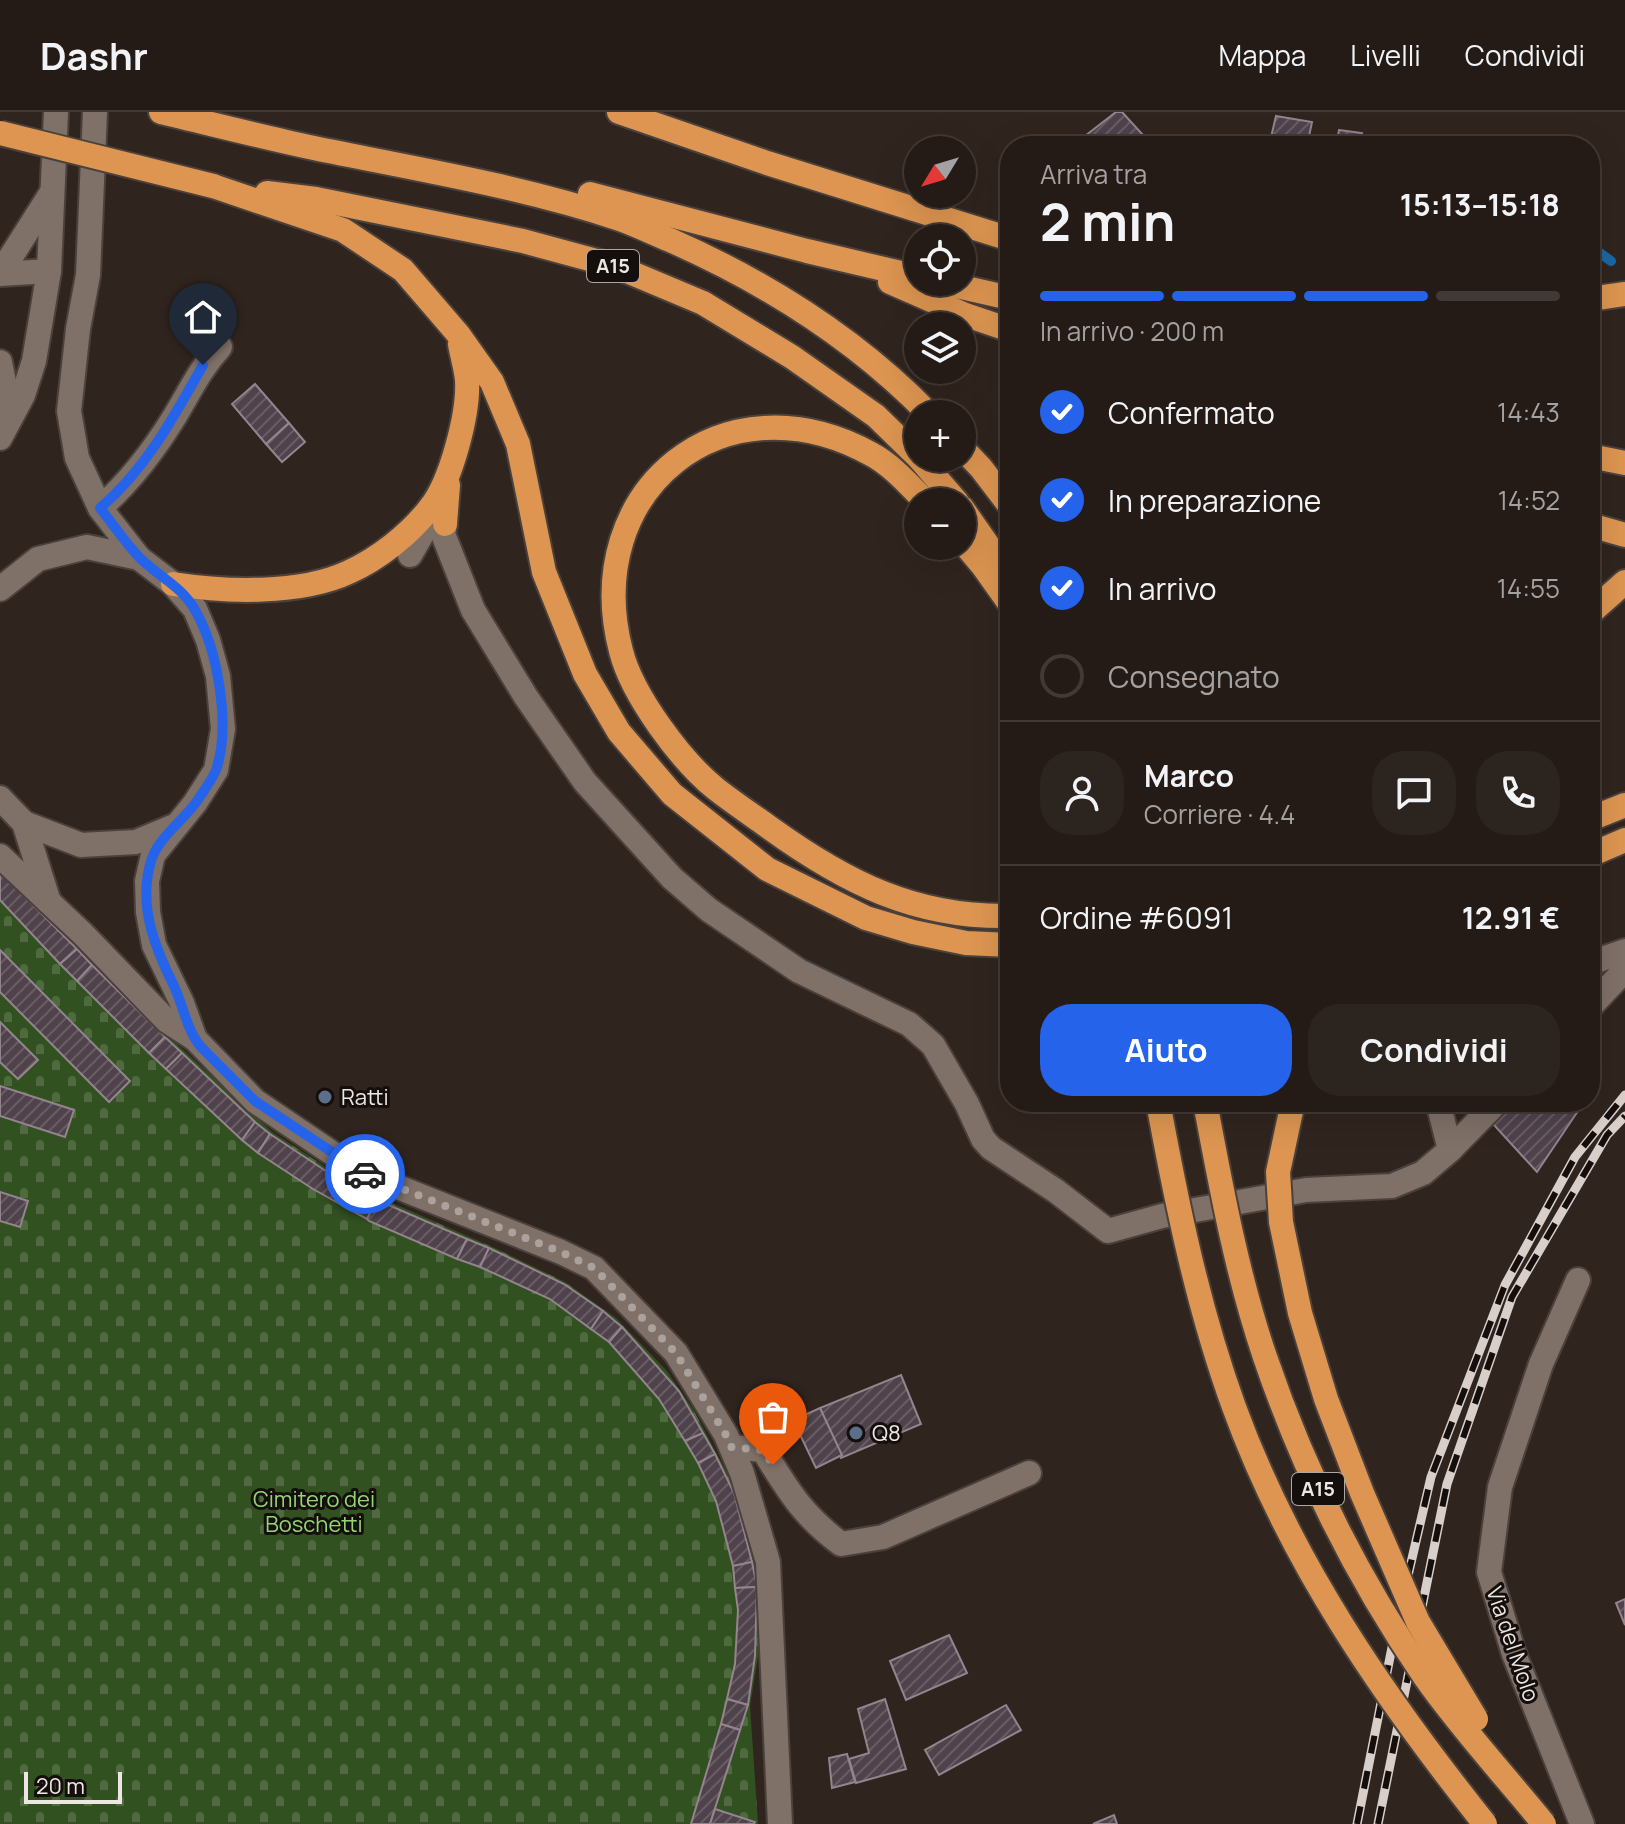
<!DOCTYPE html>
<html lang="it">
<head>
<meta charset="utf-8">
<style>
  :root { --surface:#241b16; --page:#2c241f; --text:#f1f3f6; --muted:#a3a1a1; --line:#413935; --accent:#2563eb }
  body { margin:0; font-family:Manrope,sans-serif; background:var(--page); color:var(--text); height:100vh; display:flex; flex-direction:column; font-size:30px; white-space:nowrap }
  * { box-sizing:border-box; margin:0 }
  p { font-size:26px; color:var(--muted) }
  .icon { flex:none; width:44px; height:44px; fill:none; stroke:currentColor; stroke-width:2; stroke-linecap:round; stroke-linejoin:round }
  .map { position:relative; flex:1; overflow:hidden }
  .sheet { position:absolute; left:1000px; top:24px; width:600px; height:976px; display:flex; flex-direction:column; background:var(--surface); border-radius:32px; box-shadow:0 8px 32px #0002,0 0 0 2px var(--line) }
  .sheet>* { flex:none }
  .needle { width:52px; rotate:232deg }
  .controls { position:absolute; left:904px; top:24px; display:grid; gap:16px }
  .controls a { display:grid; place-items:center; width:72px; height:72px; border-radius:50%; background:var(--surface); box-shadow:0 8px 32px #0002,0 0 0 2px var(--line); font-size:40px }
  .scale { position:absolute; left:24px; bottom:20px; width:98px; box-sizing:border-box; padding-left:8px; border:4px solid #eee6e2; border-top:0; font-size:22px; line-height:28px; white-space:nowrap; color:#eee6e2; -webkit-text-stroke:6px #140f0c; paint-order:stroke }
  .pin { position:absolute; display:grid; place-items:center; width:68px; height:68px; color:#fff; margin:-82px -34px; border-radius:50% 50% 50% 0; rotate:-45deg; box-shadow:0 0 8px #0007 }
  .pin .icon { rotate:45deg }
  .courier { position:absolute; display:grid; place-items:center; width:80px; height:80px; margin:-40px; border:6px solid #2563eb; border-radius:50%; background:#fff; color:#222; box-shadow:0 2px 10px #0007 }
  .summary em { font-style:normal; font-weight:700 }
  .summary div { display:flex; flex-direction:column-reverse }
  .summary { display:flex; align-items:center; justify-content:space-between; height:136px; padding:0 40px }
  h1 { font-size:52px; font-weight:700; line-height:60px }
  .bar { display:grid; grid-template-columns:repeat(4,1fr); gap:12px 8px; align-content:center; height:96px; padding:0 40px }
  .bar i { height:10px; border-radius:6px; background:var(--line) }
  .bar .active { background:var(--accent) }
  .bar p { grid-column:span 4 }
  .line { display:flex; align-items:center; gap:20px; padding:0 40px; border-top:2px solid var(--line) }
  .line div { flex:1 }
  .round { display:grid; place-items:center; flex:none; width:84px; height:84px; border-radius:32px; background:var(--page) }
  ol { padding:0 40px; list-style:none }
  li { display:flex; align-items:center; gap:24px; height:88px }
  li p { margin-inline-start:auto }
  li .icon { padding:8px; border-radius:50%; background:var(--accent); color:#fff; stroke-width:4 }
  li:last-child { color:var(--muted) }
  li i { width:44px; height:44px; border:4px solid var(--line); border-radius:50% }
  .cta { display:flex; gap:16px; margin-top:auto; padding:16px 40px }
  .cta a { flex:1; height:92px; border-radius:32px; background:var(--accent); color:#fff; font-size:32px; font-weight:700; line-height:92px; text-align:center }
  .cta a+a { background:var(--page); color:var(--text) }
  header { display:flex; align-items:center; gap:48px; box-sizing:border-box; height:112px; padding:0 40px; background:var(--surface); border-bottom:2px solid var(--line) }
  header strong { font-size:38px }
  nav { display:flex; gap:44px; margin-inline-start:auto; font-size:28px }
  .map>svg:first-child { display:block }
  .cemetery { fill:url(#cemetery-stones) }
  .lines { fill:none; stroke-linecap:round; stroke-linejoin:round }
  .stream { stroke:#1b67a4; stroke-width:10 }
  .building { fill:url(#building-hatch); stroke:#93848e; stroke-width:2 }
  .minor-casing { stroke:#4b413c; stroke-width:28 }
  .highway-casing { stroke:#4b413c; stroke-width:28 }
  .minor { stroke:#7f7068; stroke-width:24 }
  .highway { stroke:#dd9551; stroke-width:24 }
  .rail-casing { stroke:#d8cfcb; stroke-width:9 }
  .rail { stroke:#140f0c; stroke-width:6; stroke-dasharray:18; stroke-linecap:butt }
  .highway-bridge-casing { stroke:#4b413c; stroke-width:28; stroke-linecap:butt }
  .highway-bridge { stroke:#dd9551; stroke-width:24 }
  .done { stroke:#aca29d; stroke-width:8; stroke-dasharray:0 14.4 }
  .route { stroke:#2563eb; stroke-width:10 }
  .service-dot { fill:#5c6f8a; stroke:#140f0c; stroke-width:3 }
  .labels { text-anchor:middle; stroke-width:6; stroke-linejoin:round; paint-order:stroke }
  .shield { fill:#140f0c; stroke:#ada6a2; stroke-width:2 }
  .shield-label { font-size:20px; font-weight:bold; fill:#eee6e2 }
  .poi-label { font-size:22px; fill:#eee6e2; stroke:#140f0c; text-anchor:start }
  .park-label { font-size:22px; fill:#94d671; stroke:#140f0c }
  .street-label { font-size:22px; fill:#eee6e2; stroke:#140f0c }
</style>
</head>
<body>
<header>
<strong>Dashr</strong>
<nav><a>Mappa</a><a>Livelli</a><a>Condividi</a></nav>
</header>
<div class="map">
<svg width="1625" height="1712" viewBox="0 0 1625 1712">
  <defs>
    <pattern id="cemetery-stones" width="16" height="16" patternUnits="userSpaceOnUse" patternTransform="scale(2)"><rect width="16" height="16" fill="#325120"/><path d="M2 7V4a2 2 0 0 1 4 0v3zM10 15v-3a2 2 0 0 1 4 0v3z" fill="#506a40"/></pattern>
    <pattern id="building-hatch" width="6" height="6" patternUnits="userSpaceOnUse" patternTransform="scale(2)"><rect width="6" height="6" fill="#4f424b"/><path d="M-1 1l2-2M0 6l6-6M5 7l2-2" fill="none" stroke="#695d65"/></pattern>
  </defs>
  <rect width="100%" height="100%" fill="#30241e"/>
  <!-- cemetery -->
  <path class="cemetery" d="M0,756L167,923L272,1020L358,1076L497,1137L565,1170L616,1206L666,1258L693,1297L737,1380L748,1418L760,1474L758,1544L750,1594L758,1712H0Z"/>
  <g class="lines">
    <!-- stream -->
    <path class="stream" d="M1590,134L1611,149"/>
  </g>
  <!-- building -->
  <g class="building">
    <path d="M1116,0H1122L1153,34H1072Z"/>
    <path d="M1276,4L1312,10L1307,34H1269Z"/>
    <path d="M1339,18L1362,21L1360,34H1313L1314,25L1337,29Z"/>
    <path d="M255,272L289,311L266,332L232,292Z"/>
    <path d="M289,311L305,330L282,350L266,332Z"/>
    <path d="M0,760L77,837L60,852L0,788Z"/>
    <path d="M77,837L92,853L77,869L60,852Z"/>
    <path d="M0,838L130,969L109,990L0,880Z"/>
    <path d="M92,853L165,925L149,941L77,869Z"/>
    <path d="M0,910L38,948L18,967L0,950Z"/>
    <path d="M165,925L182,941L166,957L149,941Z"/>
    <path d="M182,941L255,1010L242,1028L166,957Z"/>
    <path d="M1590,956L1600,967L1590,982Z"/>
    <path d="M0,974L74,998L65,1025L0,1004Z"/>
    <path d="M1473,990H1584L1537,1060Z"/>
    <path d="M255,1010L270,1022L258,1041L242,1028Z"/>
    <path d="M270,1022L356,1079L347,1096L313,1077L258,1041Z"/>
    <path d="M356,1079L377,1088L367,1107L347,1096Z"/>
    <path d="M0,1080L28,1089L20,1115L0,1109Z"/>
    <path d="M377,1088L467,1127L457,1147L369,1109L367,1107Z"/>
    <path d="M467,1127L489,1136L480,1155L457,1147Z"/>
    <path d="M489,1136L564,1172L603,1199L591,1217L550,1187L480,1155Z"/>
    <path d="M603,1199L622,1215L609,1230L591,1217Z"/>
    <path d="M622,1215L679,1279L703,1321L685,1329L659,1287L609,1230Z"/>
    <path d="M901,1263L921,1312L841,1346L820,1296Z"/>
    <path d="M820,1296L842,1343L816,1356L793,1308Z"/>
    <path d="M703,1321L715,1342L698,1351L685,1329Z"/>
    <path d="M715,1342L734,1381L752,1450L733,1454L716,1389L698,1351Z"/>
    <path d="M752,1450L757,1475L735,1476L733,1454Z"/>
    <path d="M757,1475L755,1544L748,1593L727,1587L735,1552L738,1498L735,1476Z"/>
    <path d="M1625,1487V1513L1616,1491Z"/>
    <path d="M949,1523L967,1561L906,1588L890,1549Z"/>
    <path d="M727,1587L748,1593L740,1618L721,1612Z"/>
    <path d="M885,1587L906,1657L856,1671L849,1647L869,1641L858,1597Z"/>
    <path d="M1006,1593L1021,1618L939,1663L925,1638Z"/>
    <path d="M721,1612L740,1618L710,1712H691Z"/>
    <path d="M847,1642L855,1670L832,1676L829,1646Z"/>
    <path d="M715,1697L755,1710L754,1712H710Z"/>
    <path d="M1114,1703L1117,1712H1093Z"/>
  </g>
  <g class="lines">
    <!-- minor casing -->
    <g class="minor-casing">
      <g id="minor">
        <path d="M95,0L88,163L78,217L69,299L77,346L100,396L139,446L173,472L195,497L208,528L218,564L223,617L216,658L195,691L153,743L147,769L148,800L154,833L182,891L195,927"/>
        <path d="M0,162L52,80"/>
        <path d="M0,162L49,159"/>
        <path d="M0,250L6,280L1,310"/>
        <path d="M0,326L23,283L34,249L49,159L56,0"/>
        <path d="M100,396C130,370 154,338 175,304C190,279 200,257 220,235"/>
        <path d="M445,412L443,422L473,498L526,585L585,670L672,766L709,798L799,859L909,912L933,933L967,992L983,1027L991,1036L1056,1079L1108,1119L1162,1104L1306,1078L1392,1074L1423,1061L1450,1038L1438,990"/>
        <path d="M410,443L421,424L431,395"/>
        <path d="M0,477L38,447L87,435L139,446"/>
        <path d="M0,686L24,711L49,790"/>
        <path d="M24,711L81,733L136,730L172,715"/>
        <path d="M0,744L83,822L167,909L195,927L255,989L360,1060L561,1140L594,1156L676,1241L726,1323L742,1361L768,1450L780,1712"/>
        <path d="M1590,851L1625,839"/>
        <path d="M1590,895L1625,858"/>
        <path d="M1450,1038L1497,990"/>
        <path d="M1578,1168L1541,1252L1500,1375L1489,1460L1514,1542L1582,1712"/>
        <path d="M731,1335L763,1338C788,1378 801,1402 841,1432L883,1425L1029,1361"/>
      </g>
    </g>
    <!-- highway casing -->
    <g class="highway-casing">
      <g id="highway">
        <path d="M161,0C212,12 262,25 314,36C416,57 520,74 620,107C637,113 653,121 670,128C765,170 856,227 929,302"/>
        <path d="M619,0L767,51L1010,127"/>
        <path d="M213,74L343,118L403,158L458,222L492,270L518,332L544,460L585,562L619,620L672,682L767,757L866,806L913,820L966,831L1010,833"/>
        <path d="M267,81L316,87L523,129L615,154L703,191L792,245L876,304L918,345"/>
        <path d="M590,82L807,139L918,165"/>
        <path d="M890,170L963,202L1010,218"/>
        <path d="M939,170L1010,186"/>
        <path d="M1590,187L1625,182"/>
        <path d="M962,336L981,356L1010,394"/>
        <path d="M1590,344L1625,351"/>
        <path d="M919,346L957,390"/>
        <path d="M926,390C910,374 892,353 871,342C724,261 579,378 621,539C632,583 681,649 716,677C734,691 752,703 770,716C845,770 915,806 1010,804"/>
        <path d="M962,396L1010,465"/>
        <path d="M445,412L448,373"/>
        <path d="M1590,413L1625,423"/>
        <path d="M962,429L983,454L1010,492"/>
        <path d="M173,472C225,480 300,483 349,460C378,447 410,422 430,396C451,370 469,301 467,268C466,256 462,244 460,232"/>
        <path d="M1590,501L1625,470"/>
        <path d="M1590,707L1625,693"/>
        <path d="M1590,743L1625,728"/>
      </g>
    </g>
    <!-- minor -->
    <use href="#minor" class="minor"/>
    <!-- highway -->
    <use href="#highway" class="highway"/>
    <!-- rail casing -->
    <g class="rail-casing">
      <g id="rail">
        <path d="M1357,1712L1396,1515L1431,1365L1505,1173L1575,1045L1625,983"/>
        <path d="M1378,1712L1447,1372L1512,1185L1607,1023L1625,1004"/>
      </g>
    </g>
    <!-- rail -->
    <use href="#rail" class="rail"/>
    <!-- highway-bridge casing -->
    <g class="highway-bridge-casing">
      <g id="highway-bridge">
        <path d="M0,21L213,74"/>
        <path d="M1158,990C1177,1093 1198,1196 1234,1295C1290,1449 1383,1584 1485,1712"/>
        <path d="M1205,990C1221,1075 1237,1163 1265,1245C1303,1357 1358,1467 1425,1565C1460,1615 1505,1664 1544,1712"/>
        <path d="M1293,990L1278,1060L1281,1110L1300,1201L1326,1287L1362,1381L1418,1510L1476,1607"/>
      </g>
    </g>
    <!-- highway-bridge -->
    <use href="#highway-bridge" class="highway-bridge"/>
  </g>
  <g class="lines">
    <!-- done -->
    <path class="done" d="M365,1062L561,1140L594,1156L676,1241L726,1323L731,1335L763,1338L773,1353"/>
    <!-- route -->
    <path class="route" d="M203,253C174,305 145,358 100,396C113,412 124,429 138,444C156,463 182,474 195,498C218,538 231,614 216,658C212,668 203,680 197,689C184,708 160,724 152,746C137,791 154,834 174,874C183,893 187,919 201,935L255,989L365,1062"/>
  </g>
  <!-- markers -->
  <g class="service-dot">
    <circle cx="325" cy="985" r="8"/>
    <circle cx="856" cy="1321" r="8"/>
  </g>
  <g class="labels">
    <!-- shield labels -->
    <g class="shield">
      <rect x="587" y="138" width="52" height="32" rx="6"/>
      <rect x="1292" y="1361" width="52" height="32" rx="6"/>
    </g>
    <g class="shield-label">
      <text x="613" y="161">A15</text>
      <text x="1318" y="1384">A15</text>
    </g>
    <!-- poi labels -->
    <g class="poi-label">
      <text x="341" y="993">Ratti</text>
      <text x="872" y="1329">Q8</text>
    </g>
    <!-- park labels -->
    <g class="park-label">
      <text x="314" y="1395">Cimitero dei<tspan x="314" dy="25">Boschetti</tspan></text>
    </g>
    <!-- street labels -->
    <g class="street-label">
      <text transform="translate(1513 1532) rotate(71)" y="8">Via del Molo</text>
    </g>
  </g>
</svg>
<div class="controls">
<a><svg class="needle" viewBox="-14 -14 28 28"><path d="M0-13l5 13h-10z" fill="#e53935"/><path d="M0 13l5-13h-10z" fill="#a3a1a1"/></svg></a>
<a><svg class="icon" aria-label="locate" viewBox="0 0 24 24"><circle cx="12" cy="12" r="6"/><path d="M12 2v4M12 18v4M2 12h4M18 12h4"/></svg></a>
<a><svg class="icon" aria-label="layers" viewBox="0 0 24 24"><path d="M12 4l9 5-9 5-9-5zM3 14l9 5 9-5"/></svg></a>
<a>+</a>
<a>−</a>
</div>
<div class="scale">20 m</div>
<div class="pin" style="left:773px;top:1353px;background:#ea580c"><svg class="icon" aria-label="bag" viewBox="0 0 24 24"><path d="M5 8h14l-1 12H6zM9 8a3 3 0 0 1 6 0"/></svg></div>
<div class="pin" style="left:203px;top:253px;background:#1f2937"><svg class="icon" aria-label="home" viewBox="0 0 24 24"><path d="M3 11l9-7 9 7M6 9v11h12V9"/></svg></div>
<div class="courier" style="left:365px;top:1062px"><svg class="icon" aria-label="car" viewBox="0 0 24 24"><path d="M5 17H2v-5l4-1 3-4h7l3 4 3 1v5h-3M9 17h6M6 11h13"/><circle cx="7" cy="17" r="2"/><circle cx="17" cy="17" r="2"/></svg></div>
<section class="sheet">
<div class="summary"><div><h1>2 min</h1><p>Arriva tra</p></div><em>15:13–15:18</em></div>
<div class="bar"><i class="active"></i><i class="active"></i><i class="active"></i><i></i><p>In arrivo · 200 m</p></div>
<ol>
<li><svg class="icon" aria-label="check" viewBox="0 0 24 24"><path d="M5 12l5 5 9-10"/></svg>Confermato<p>14:43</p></li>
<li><svg class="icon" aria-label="check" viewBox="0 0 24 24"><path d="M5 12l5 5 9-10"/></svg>In preparazione<p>14:52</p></li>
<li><svg class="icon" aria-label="check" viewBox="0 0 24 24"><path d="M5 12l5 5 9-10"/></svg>In arrivo<p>14:55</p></li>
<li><i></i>Consegnato</li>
</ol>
<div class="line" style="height:144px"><a class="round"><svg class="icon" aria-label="person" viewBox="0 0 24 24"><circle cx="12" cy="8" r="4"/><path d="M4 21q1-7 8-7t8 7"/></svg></a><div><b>Marco</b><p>Corriere · 4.4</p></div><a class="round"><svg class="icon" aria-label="chat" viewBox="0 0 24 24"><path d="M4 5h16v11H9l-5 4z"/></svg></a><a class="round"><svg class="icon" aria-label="phone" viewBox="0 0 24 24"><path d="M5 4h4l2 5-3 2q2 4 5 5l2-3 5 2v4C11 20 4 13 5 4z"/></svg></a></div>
<div class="line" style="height:104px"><div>Ordine #6091</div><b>12.91 €</b></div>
<div class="cta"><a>Aiuto</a><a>Condividi</a></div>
</section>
</div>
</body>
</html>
